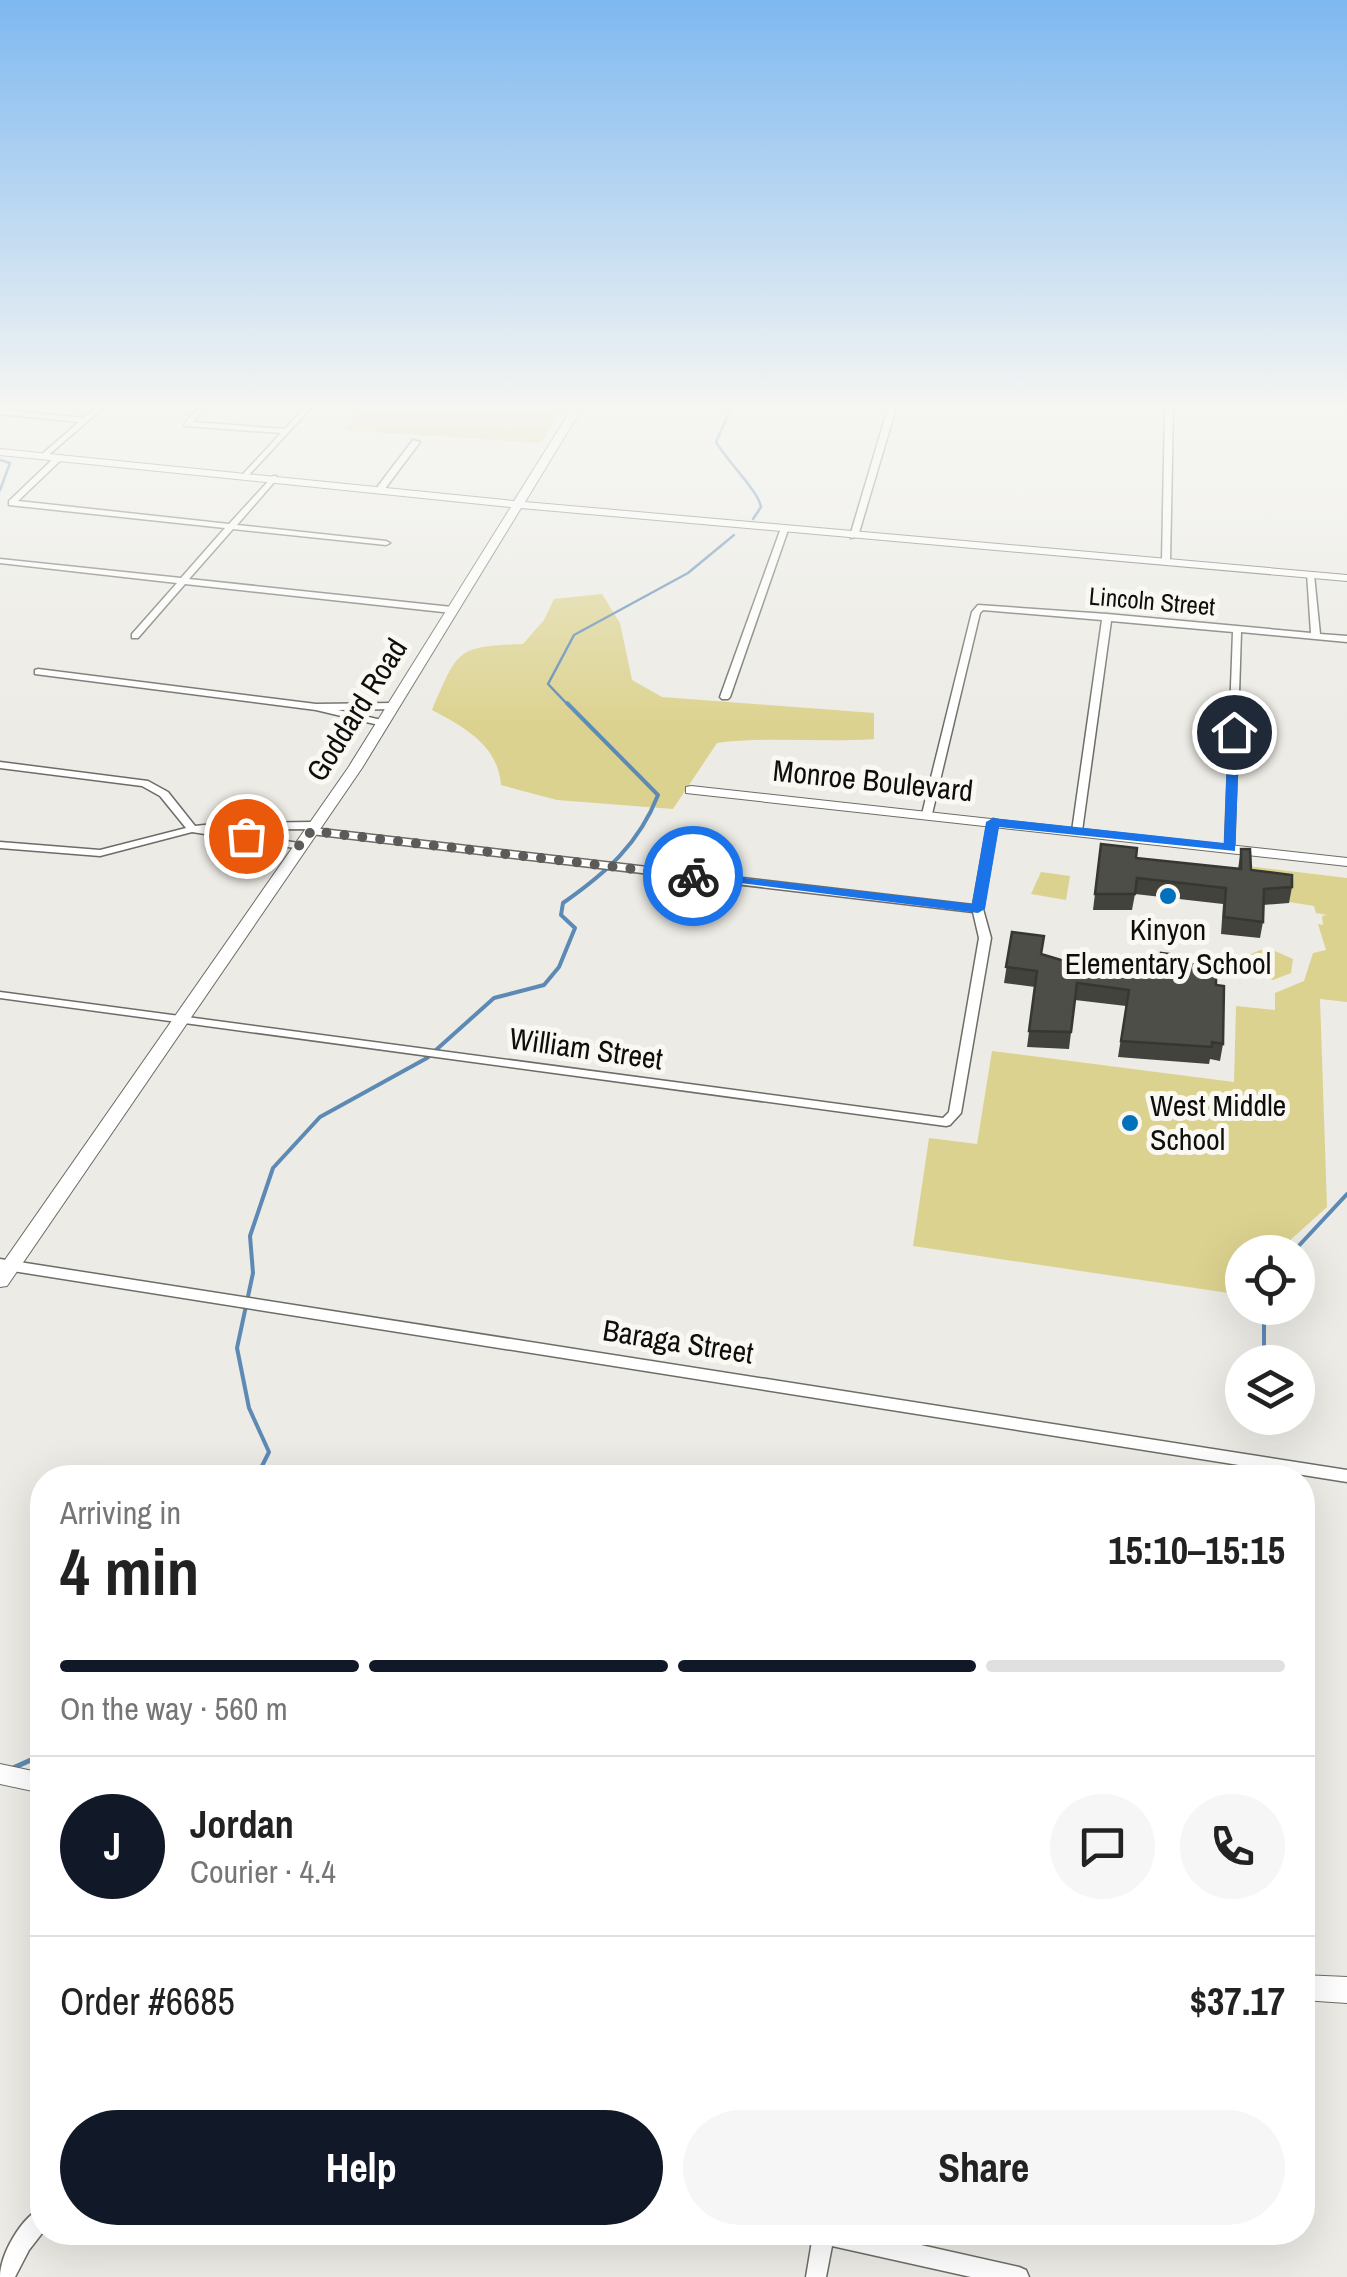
<!DOCTYPE html>
<html lang="en">
<head>
<meta charset="utf-8">
<style>
  :root { --surface:#fff; --page:#f6f6f6; --text:#222; --muted:#767676; --line:#e0e0e0; --accent:#111827 }
  body { margin:0; font-family:"Archivo Narrow",sans-serif; background:var(--page); color:var(--text); height:100vh; display:flex; flex-direction:column; font-size:38px; white-space:nowrap }
  * { box-sizing:border-box; margin:0 }
  p { font-size:32px; color:var(--muted) }
  .icon { flex:none; width:55px; height:55px; fill:none; stroke:currentColor; stroke-width:2; stroke-linecap:round; stroke-linejoin:round }
  .map { position:relative; flex:1; overflow:hidden }
  .side { position:absolute; left:30px; top:1465px; width:1285px; height:780px; display:flex; flex-direction:column; background:var(--surface); border-radius:40px; box-shadow:0 10px 40px #0002 }
  .side>* { flex:none }
  .tools { position:absolute; left:1225px; top:1235px; display:grid; gap:20px }
  .tools a { display:grid; place-items:center; width:90px; height:90px; border-radius:50%; background:var(--surface); box-shadow:0 10px 40px #0002; font-size:50px }
  .pin { position:absolute; display:grid; place-items:center; width:85px; height:85px; color:#fff; margin:-42px; border:5px solid #fff; border-radius:50%; box-shadow:0 2px 10px #0007 }
  .courier { position:absolute; display:grid; place-items:center; width:100px; height:100px; margin:-50px; border:8px solid #1a73e8; border-radius:50%; background:#fff; color:#222; box-shadow:0 2px 12px #0007 }
  .summary em { font-style:normal; font-weight:700 }
  .summary div { display:flex; flex-direction:column-reverse }
  .summary { display:flex; align-items:center; justify-content:space-between; height:170px; padding:0 30px }
  h1 { font-size:65px; font-weight:700; line-height:75px }
  .bar { display:grid; grid-template-columns:repeat(4,1fr); gap:15px 10px; align-content:center; height:120px; padding:0 30px }
  .bar i { height:12px; border-radius:8px; background:var(--line) }
  .bar .current { background:var(--accent) }
  .bar p { grid-column:span 4 }
  .line { display:flex; align-items:center; gap:25px; padding:0 30px; border-top:2px solid var(--line) }
  .line div { flex:1 }
  .round { display:grid; place-items:center; flex:none; width:105px; height:105px; border-radius:52px; background:var(--page) }
  .cta { display:flex; gap:20px; margin-top:auto; padding:20px 30px }
  .cta a { flex:1; height:115px; border-radius:60px; background:var(--accent); color:#fff; font-size:40px; font-weight:700; line-height:115px; text-align:center }
  .cta a+a { background:var(--page); color:var(--text) }
  .map>svg:first-child { display:block }
  .green { fill:#dcd28f }
  .lines { fill:none; stroke-linecap:round; stroke-linejoin:round }
  .stream-far2 { stroke:#5d8ab4; stroke-width:2.5 }
  .stream-far1 { stroke:#5d8ab4; stroke-width:4 }
  .stream { stroke:#5d8ab4; stroke-width:5 }
  .street-casing { stroke:#6d6c66; stroke-width:3 }
  .secondary-casing { stroke:#6d6c66; stroke-width:2 }
  .street { fill:#fff; fill-rule:evenodd }
  .secondary { fill:#fff; fill-rule:evenodd }
  .wall { fill:#43433e }
  .building { fill:#4e4e48; stroke:#373732; stroke-width:2.5 }
  .route { fill:#1a73e8 }
  .done { stroke:#5c5b58; stroke-width:10; stroke-dasharray:0 18 }
  .poi-dot { fill:#0271bc; stroke:#f9f8f2; stroke-width:4 }
  .labels { text-anchor:middle; stroke-width:10; stroke-linejoin:round; paint-order:stroke }
  .far-street-label { font-size:25px; fill:#0f0e0c; stroke:#f9f8f2 }
  .street-label { font-size:30px; fill:#0f0e0c; stroke:#f9f8f2 }
  .poi-label { font-size:30px; fill:#0f0e0c; stroke:#f9f8f2 }
</style>
</head>
<body>
<div class="map">
<svg width="1347" height="2277" viewBox="0 0 1347 2277">
  <rect width="100%" height="100%" fill="#ecebe5"/>
  <!-- green -->
  <g class="green">
    <path d="M362,408H562L541,443L343,430Z"/>
    <path d="M602,594L620,623L632,680L662,697L874,713V739C821,743 769,736 717,743L673,809L557,800L501,785C498,745 464,727 432,710C459,649 455,647 523,644L544,620L554,599Z"/>
    <path d="M1246,866L1347,878V1002L1320,999L1327,1207L1277,1252H1242V1295L913,1246L929,1138L977,1144L992,1051L1234,1082L1236,1006L1275,1010V993L1304,981L1313,953L1326,950L1318,924L1323,925L1322,916L1327,915L1316,913L1314,906L1289,902L1249,886Z"/>
    <path d="M1041,872L1070,876L1066,900L1031,894Z"/>
    <path d="M1260,950L1275,951L1293,959L1291,973L1273,980L1240,969V959Z"/>
  </g>
  <g class="lines">
    <!-- stream-far2 -->
    <g class="stream-far2">
      <path d="M731,408L716,442C727,461 759,492 761,507L753,519"/>
      <path d="M0,460L10,463L0,490"/>
      <path d="M569,706L548,684L574,635L688,573L734,535"/>
    </g>
    <!-- stream-far1 -->
    <g class="stream-far1">
      <path d="M1293,1252L1347,1194"/>
      <path d="M1264,1308V1362"/>
      <path d="M244,1478L259,1472L269,1452L249,1408L237,1348L253,1273L250,1236L273,1168L320,1117L427,1058L494,998L544,985L559,967L575,928L561,915L563,903C606,873 639,844 658,795L567,703"/>
    </g>
    <!-- stream -->
    <path class="stream" d="M13,1768L42,1755"/>
    <!-- street casing -->
    <g class="street-casing">
      <g id="street">
        <path d="M95,408H103L45,458L41,456L42,454L79,422L0,414V410L84,418Z"/>
        <path d="M198,408H205L193,422L285,429L304,408H311L247,477H244V473L281,433L185,426L184,424Z"/>
        <path d="M888,408H896L858,536L851,538L850,536Z"/>
        <path d="M1165,408H1173L1170,562L1166,564L1162,562Z"/>
        <path d="M413,440L420,442L384,490H378V486Z"/>
        <path d="M56,456L63,458L18,501L229,524L273,476H276V480L237,525L386,541L390,543L386,545L233,529L189,579L452,607L456,610L452,613L185,584L138,638H132V634L177,583L0,563V559L181,578L225,528L9,505V501Z"/>
        <path d="M781,528L788,530L730,697L728,699H722L720,697Z"/>
        <path d="M1307,573L1314,575L1320,634L1347,636V642L1241,632L1234,850H1226L1225,848L1233,632L1111,621L1082,831L1077,834L1072,831L1102,620L983,610L980,613L932,814L927,817L922,814L972,612L978,605L1107,614L1311,633Z"/>
        <path d="M38,669L316,704L394,703L399,706L394,709L338,710L386,721V725L383,726L316,710L35,674V670Z"/>
        <path d="M0,762L148,781L168,792L195,826L223,823L315,822L320,825L313,828L973,905L988,822L993,819L997,820L998,822L983,909L991,938L961,1113L950,1125L946,1126L0,998V992L943,1118L949,1112L979,938L973,912L311,834L306,831L308,829L216,830L305,844V848L301,849L192,832L100,856L0,848V842L100,850L186,828L160,796L142,786L0,768Z"/>
        <path d="M0,1259L1347,1470V1482L0,1269Z"/>
        <path d="M42,2208L43,2232L29,2250L15,2277H0C0,2255 21,2217 42,2208Z"/>
        <path d="M804,2232H863L1019,2267L1026,2270L1029,2277H971L832,2246L826,2277H806L812,2241L807,2239Z"/>
      </g>
    </g>
    <!-- secondary casing -->
    <g class="secondary-casing">
      <g id="secondary">
        <path d="M572,408H582L525,502L1347,575V581L521,508L362,768L7,1286L0,1287V1267L348,768L511,507L0,455V449L514,501Z"/>
        <path d="M691,786L1347,858V866L686,793V787Z"/>
        <path d="M0,1764L42,1773V1793L0,1784Z"/>
        <path d="M1302,1975L1347,1977V2003L1302,2000Z"/>
      </g>
    </g>
    <!-- street -->
    <use href="#street" class="street"/>
    <!-- secondary -->
    <use href="#secondary" class="secondary"/>
  </g>
  <!-- wall -->
  <g class="wall">
    <path d="M1101,844L1136,858L1238,869L1241,849L1251,870L1292,887L1289,903L1263,905V922L1260,938L1221,934L1223,904L1135,894L1132,910H1093Z"/>
    <path d="M1012,932L1042,954L1061,960L1158,969L1161,953L1191,964L1216,985L1223,1044L1220,1061L1210,1059L1209,1064L1118,1057L1126,1006L1075,1000L1069,1049L1027,1047L1035,987L1004,983Z"/>
  </g>
  <!-- building -->
  <g class="building">
    <path d="M1101,844L1137,848L1136,858L1241,869V849H1250L1251,870L1292,875V887L1264,889L1263,922L1224,917L1226,888L1137,878L1135,894H1095Z"/>
    <path d="M1012,932L1044,936L1041,954L1061,960L1160,969L1161,953L1192,957L1191,964L1216,967V985L1224,986L1223,1044L1212,1042V1047L1121,1041L1129,990L1077,983L1071,1032L1029,1031L1037,971L1006,967Z"/>
  </g>
  <!-- sky -->
  <linearGradient id="sky" x2="0" y2="1"><stop stop-color="#7eb8f0"/><stop offset="0.56" stop-color="#f6f6f3"/><stop offset="1" stop-color="#f6f6f3" stop-opacity="0"/></linearGradient>
  <rect width="1347" height="726" fill="url(#sky)"/>
  <!-- route -->
  <path class="route" d="M1234,728L1240,732L1235,851L999,827L985,909L978,913L686,876L693,872L972,904L986,822L993,818L1224,843L1228,732Z"/>
  <g class="lines">
    <!-- done -->
    <path class="done" d="M246,836L302,846L311,831L693,876"/>
  </g>
  <!-- markers -->
  <g class="poi-dot">
    <circle cx="1168" cy="896" r="10"/>
    <circle cx="1130" cy="1123" r="10"/>
  </g>
  <g class="labels">
    <!-- far-street labels -->
    <g class="far-street-label">
      <text transform="translate(1152 601) rotate(5)" y="9">Lincoln Street</text>
    </g>
    <!-- street labels -->
    <g class="street-label">
      <text transform="translate(357 710) rotate(-58)" y="10">Goddard Road</text>
      <text transform="translate(873 781) rotate(6)" y="10">Monroe Boulevard</text>
      <text transform="translate(586 1049) rotate(8)" y="10">William Street</text>
      <text transform="translate(678 1342) rotate(9)" y="10">Baraga Street</text>
    </g>
    <!-- poi labels -->
    <g class="poi-label">
      <text x="1168" y="940">Kinyon<tspan x="1168" dy="34">Elementary School</tspan></text>
      <text x="1150" y="1116" text-anchor="start">West Middle<tspan x="1150" dy="34">School</tspan></text>
    </g>
  </g>
</svg>
<div class="tools">
<a><svg class="icon" aria-label="locate" viewBox="0 0 24 24"><circle cx="12" cy="12" r="6"/><path d="M12 2v4M12 18v4M2 12h4M18 12h4"/></svg></a>
<a><svg class="icon" aria-label="layers" viewBox="0 0 24 24"><path d="M12 4l9 5-9 5-9-5zM3 14l9 5 9-5"/></svg></a>
</div>
<div class="pin" style="left:246px;top:836px;background:#ea580c"><svg class="icon" aria-label="bag" viewBox="0 0 24 24"><path d="M5 8h14l-1 12H6zM9 8a3 3 0 0 1 6 0"/></svg></div>
<div class="pin" style="left:1234px;top:732px;background:#1f2937"><svg class="icon" aria-label="home" viewBox="0 0 24 24"><path d="M3 11l9-7 9 7M6 9v11h12V9"/></svg></div>
<div class="courier" style="left:693px;top:876px"><svg class="icon" aria-label="bike" viewBox="0 0 24 24"><circle cx="6" cy="16" r="4"/><circle cx="18" cy="16" r="4"/><path d="M6 16l4-8h5l3 8M10 8l3 8H6M13 5h3"/></svg></div>
<section class="side">
<div class="summary"><div><h1>4 min</h1><p>Arriving in</p></div><em>15:10–15:15</em></div>
<div class="bar"><i class="current"></i><i class="current"></i><i class="current"></i><i></i><p>On the way · 560 m</p></div>
<div class="line" style="height:180px"><b class="round" style="background:var(--accent);color:#fff">J</b><div><b>Jordan</b><p>Courier · 4.4</p></div><a class="round"><svg class="icon" aria-label="chat" viewBox="0 0 24 24"><path d="M4 5h16v11H9l-5 4z"/></svg></a><a class="round"><svg class="icon" aria-label="phone" viewBox="0 0 24 24"><path d="M5 4h4l2 5-3 2q2 4 5 5l2-3 5 2v4C11 20 4 13 5 4z"/></svg></a></div>
<div class="line" style="height:130px"><div>Order #6685</div><b>$37.17</b></div>
<div class="cta"><a>Help</a><a>Share</a></div>
</section>
</div>
</body>
</html>
